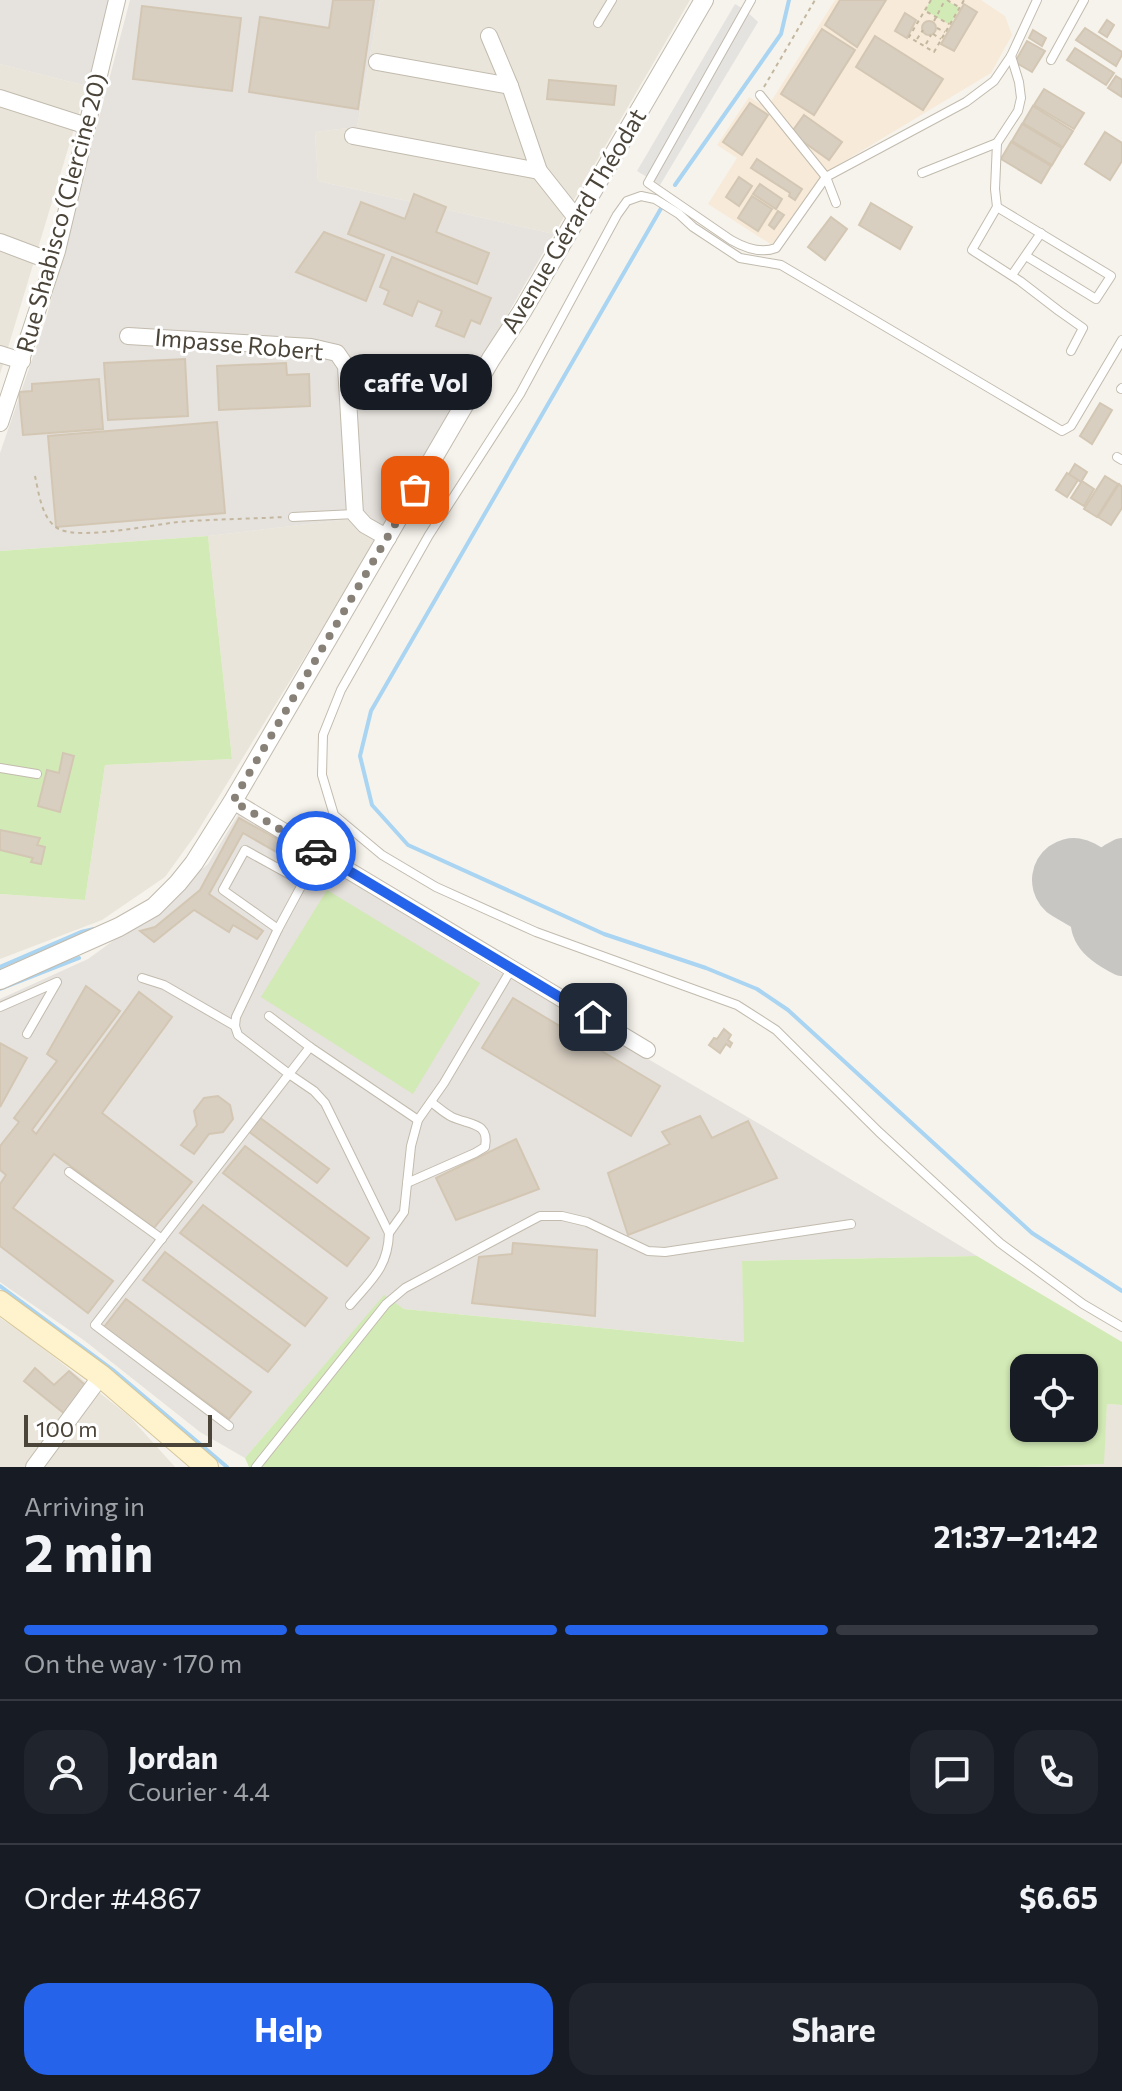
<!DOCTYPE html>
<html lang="en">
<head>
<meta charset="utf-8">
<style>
  :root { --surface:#171b24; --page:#20242c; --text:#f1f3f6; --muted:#9ea1a6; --line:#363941; --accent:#2563eb }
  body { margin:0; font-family:Commissioner,sans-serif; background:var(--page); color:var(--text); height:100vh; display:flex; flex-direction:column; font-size:30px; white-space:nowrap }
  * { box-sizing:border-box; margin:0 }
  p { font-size:26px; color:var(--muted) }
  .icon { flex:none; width:44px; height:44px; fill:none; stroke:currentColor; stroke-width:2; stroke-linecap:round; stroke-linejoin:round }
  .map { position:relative; height:1467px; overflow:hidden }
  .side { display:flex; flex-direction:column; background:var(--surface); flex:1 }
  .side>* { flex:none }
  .buttons { position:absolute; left:1010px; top:1354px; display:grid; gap:16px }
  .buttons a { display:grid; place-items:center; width:88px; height:88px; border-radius:16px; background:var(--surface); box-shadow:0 2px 6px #0004; font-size:40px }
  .scale { position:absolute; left:24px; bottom:20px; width:188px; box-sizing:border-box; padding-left:8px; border:4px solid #4b4439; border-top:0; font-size:22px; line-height:28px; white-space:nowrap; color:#4b4439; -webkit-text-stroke:6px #fff; paint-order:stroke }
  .pin { position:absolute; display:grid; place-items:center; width:68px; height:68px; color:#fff; margin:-34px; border-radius:16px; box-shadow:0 4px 12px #0006 }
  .courier { position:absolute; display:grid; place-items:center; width:80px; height:80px; margin:-40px; border:6px solid #2563eb; border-radius:50%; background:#fff; color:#222; box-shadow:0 2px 10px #0007 }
  .bubble { position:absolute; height:56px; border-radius:24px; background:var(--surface); box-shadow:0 2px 6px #0004; font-size:26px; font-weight:700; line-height:56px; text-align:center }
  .summary em { font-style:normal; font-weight:700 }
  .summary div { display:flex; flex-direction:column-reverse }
  .summary { display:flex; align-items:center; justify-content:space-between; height:136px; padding:0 24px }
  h1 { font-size:52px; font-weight:700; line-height:60px }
  .bar { display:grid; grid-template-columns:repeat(4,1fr); gap:12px 8px; align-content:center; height:96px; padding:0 24px }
  .bar i { height:10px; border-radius:6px; background:var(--line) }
  .bar .current { background:var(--accent) }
  .bar p { grid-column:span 4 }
  .line { display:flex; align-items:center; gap:20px; padding:0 24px; border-top:2px solid var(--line) }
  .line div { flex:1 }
  .round { display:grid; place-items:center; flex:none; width:84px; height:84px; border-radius:24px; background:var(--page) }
  .cta { display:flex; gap:16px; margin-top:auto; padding:16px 24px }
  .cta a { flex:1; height:92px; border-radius:24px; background:var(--accent); color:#fff; font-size:32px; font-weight:700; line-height:92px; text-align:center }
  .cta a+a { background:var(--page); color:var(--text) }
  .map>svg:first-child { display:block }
  .residential { fill:#eae5da }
  .commercial { fill:#f7ead8 }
  .industrial { fill:#e6e2dd }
  .green { fill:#d2eab5; fill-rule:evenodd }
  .parking { fill:#e5e3e0 }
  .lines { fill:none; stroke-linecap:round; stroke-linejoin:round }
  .stream { stroke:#a9d4f2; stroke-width:4 }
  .taxiway { stroke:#c8c6c3; stroke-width:34 }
  .runway { stroke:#c8c6c3; stroke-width:84 }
  .building { fill:#d8cfc1; stroke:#d3c7b4; stroke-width:2 }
  .service-casing { stroke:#c2bbae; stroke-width:10 }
  .minor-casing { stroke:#c2bbae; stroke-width:18 }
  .tertiary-casing { stroke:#c2bbae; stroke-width:20 }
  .secondary-casing { stroke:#d6c79b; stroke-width:24 }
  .path { stroke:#c4b79f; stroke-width:2; stroke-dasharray:4 4; stroke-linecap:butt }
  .service { stroke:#fff; stroke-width:8 }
  .minor { stroke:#fff; stroke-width:16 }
  .tertiary { stroke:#fff; stroke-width:18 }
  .secondary { stroke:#fff3cd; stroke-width:22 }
  .done { stroke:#878178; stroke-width:8; stroke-dasharray:0 14.4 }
  .route { stroke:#2563eb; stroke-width:10 }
  .labels { text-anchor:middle; stroke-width:6; stroke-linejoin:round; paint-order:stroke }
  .street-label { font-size:24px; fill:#4b4439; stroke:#fff }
</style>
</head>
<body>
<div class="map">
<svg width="1122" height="1467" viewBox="0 0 1122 1467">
  <rect width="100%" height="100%" fill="#f6f3ec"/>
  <!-- residential -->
  <g class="residential">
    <path d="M380,0H690L554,234L318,181L315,132L357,127Z"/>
    <path d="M0,64L87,86L0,374Z"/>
    <path d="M366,517L384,528L196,834L165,877L102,920L0,959V894L85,900L105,765L232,759L208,536Z"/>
    <path d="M0,1318L22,1332L129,1416L175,1467H0Z"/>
    <path d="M1107,1404L1122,1405V1467H1036L1103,1464Z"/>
  </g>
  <!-- commercial -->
  <path class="commercial" d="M835,0H981L1005,16L1012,35L991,73L823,174L772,245L708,204L737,158L717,145L749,97L767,108Z"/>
  <!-- industrial -->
  <g class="industrial">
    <path d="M0,0H110L87,86L0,64Z"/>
    <path d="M130,0H380L357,127L315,132L318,181L554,234L384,528L366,517L208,536L0,551V453L46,319Z"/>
    <path d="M239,813L497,971L763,1126L977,1256L742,1261L745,1342L404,1309L384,1296L245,1458L200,1432L85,1341L0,1282V999L88,959L128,930L208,864Z"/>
  </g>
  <!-- green -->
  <g class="green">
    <path d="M931,0H946L960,8L950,25L925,10Z"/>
    <path d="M208,536L232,759L105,765L85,900L0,894V551Z"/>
    <path d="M327,890L480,983L413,1094L261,997Z"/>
    <path d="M977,1256L1122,1342V1405L1107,1404L1104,1464L1036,1467H249L245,1458L384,1295L404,1309L744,1342L742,1261ZM1024,1368H1084V1428H1024Z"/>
  </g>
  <!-- parking -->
  <path class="parking" d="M735,4L745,10L758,22L660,185L637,171Z"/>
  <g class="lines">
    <!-- stream -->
    <g class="stream">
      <path d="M675,185L781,34L789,0"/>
      <path d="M663,205L371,711L360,756L372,805L408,845L604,934L706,968L757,989L788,1010L1032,1233L1122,1291"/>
      <path d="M0,967L81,932L94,929"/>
      <path d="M0,989L79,958"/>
      <path d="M0,1286L113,1370L227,1467"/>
    </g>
    <!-- taxiway -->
    <g class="taxiway">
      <path d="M1122,855C1098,866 1087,886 1087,911C1087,920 1087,928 1092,936C1098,946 1112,954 1122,959"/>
      <path d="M1112,902L1122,885"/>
    </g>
    <!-- runway -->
    <path class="runway" d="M1074,880L1122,908"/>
  </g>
  <!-- building -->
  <g class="building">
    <path d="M333,0H374L358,109L249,92L260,17L329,28Z"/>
    <path d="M840,0H886L857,47L825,25Z"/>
    <path d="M964,4L977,12L954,51L941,44Z"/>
    <path d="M142,6L241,18L232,91L133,79Z"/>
    <path d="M905,13L916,20L907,38L895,31Z"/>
    <path d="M1107,20L1114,25L1107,37L1099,32Z"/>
    <circle cx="929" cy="28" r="7"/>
    <path d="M1085,28L1122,52V55L1116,66L1076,40Z"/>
    <path d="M822,29L855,50L814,115L781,94Z"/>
    <path d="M1033,30L1046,38L1042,46L1029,38Z"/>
    <path d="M875,36L943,79L923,110L856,67Z"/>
    <path d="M1027,41L1045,51L1032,72L1015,62Z"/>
    <path d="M1075,48L1114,73L1106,85L1067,60Z"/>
    <path d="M1116,76L1122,80V97L1108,88Z"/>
    <path d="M549,80L616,86L614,105L547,99Z"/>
    <path d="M1044,89L1084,113L1074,129L1034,105Z"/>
    <path d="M750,103L768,115L742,155L723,142Z"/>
    <path d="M1033,106L1073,131L1063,147L1023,123Z"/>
    <path d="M804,115L842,142L829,160L791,133Z"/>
    <path d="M1022,124L1062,148L1052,165L1012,141Z"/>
    <path d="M1105,132L1122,143V161L1110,180L1085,164Z"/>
    <path d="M1011,142L1051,166L1041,183L1001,159Z"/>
    <path d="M757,159L802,189L795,200L789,196L790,193L751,168Z"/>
    <path d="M739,177L752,186L739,206L726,197Z"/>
    <path d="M760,184L782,199L776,209L753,194Z"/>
    <path d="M414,194L446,207L436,232L489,253L477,284L348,234L361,202L405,219Z"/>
    <path d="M752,196L772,209L758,231L738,218Z"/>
    <path d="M871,203L912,227L900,249L859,225Z"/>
    <path d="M778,211L784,215L774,229L769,225Z"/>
    <path d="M831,217L847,229L825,260L808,247Z"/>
    <path d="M324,232L384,255L366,301L296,272Z"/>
    <path d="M392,257L491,298L480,324L471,320L464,337L436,326L442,311L418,301L412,316L384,304L389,291L380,287Z"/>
    <path d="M185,359L188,416L108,420L104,363Z"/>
    <path d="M286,363L287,375L309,374L310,406L219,410L217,366Z"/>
    <path d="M99,379L103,429L23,435L19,392L32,391V384Z"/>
    <path d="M1100,403L1112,410L1092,444L1080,436Z"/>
    <path d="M217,422L225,513L56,527L48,436Z"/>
    <path d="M1075,464L1087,472L1081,482L1069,474Z"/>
    <path d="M1067,473L1078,480L1067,497L1056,490Z"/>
    <path d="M1105,476L1118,484L1097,517L1084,509Z"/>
    <path d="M1082,481L1094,489L1084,506L1071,498Z"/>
    <path d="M1119,484L1122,487V508L1111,525L1098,517Z"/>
    <path d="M63,753L74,756L60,812L38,806L47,770L59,773Z"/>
    <path d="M239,818L301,852L294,862L243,833L209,894L263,931L257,939L233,925L229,932L194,910L154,942L140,931L155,927L200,890Z"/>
    <path d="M0,830L40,838L37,845L45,847L41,864L31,862L33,858L0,850Z"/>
    <path d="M86,986L120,1011L32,1130L36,1134L139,992L172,1017L102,1113L192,1182L154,1228L54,1154L13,1208L113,1281L88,1313L0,1246V1184L6,1175L0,1170V1146L19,1122L14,1118L57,1061L47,1054Z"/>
    <path d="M513,998L660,1086L631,1136L482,1048Z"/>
    <path d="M724,1029L731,1035L728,1040L732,1043L730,1047L726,1044L720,1053L709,1045L714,1038L717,1039Z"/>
    <path d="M0,1043L27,1058L0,1107Z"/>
    <path d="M218,1096L230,1105L233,1119L223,1132L209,1134L194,1154L181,1145L197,1125L194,1111L204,1098Z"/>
    <path d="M700,1116L712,1138L748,1121L777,1178L628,1235L608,1173L670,1144L662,1132Z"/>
    <path d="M259,1117L329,1169L317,1183L248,1131Z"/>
    <path d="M516,1139L539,1189L456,1220L436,1178Z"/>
    <path d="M245,1146L369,1238L347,1266L223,1173Z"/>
    <path d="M203,1205L327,1298L305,1326L180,1233Z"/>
    <path d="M513,1243L597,1250L595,1316L472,1303L479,1257L512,1254Z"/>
    <path d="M165,1252L290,1345L268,1372L143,1280Z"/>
    <path d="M126,1299L251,1392L229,1419L104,1327Z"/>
    <path d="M35,1368L54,1385L69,1371L91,1390L66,1415L24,1381Z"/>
  </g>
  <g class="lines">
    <!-- service casing -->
    <g class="service-casing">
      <g id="service">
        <path d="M751,0L648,183L731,240C745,248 761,254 776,248L826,177L966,102L994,81L1011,56L1037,0"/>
        <path d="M598,23L612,0"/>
        <path d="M1011,56L1019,82L1021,98L1018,111L997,143L995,189L997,207L972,250L1020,281L1059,311L1083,328L1071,351"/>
        <path d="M1051,60L1084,0"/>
        <path d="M760,95L826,177L836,203"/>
        <path d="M922,173L997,143"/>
        <path d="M997,207L1111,276L1096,299L1026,256"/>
        <path d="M1012,275L1041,233"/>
        <path d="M1122,340L1071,426L1062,431L781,265L740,258L693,227L679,214L655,199L641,196L627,201L617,215L520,394L429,535L341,690L323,735L322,775L334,815L382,855L436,887L536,932L737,1005L776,1030L879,1132L1000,1243L1083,1304L1122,1327"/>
        <path d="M1121,389L1122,388"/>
        <path d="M1117,457L1122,460"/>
        <path d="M293,517L355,514"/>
        <path d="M0,768L37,774"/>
        <path d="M278,929L223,890L245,850L303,882"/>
        <path d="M142,978L164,985L235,1026"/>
        <path d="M0,1007L57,982L27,1034"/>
        <path d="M269,1016L310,1047"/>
        <path d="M69,1172L162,1239"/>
        <path d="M407,1183L475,1153L485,1147C490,1122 469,1125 452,1117C444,1113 438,1107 431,1102"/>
        <path d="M389,1233L404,1212L411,1146L418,1120L444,1083L512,968"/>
        <path d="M350,1305C371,1280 388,1268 389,1233L325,1103L314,1091L289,1074L310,1047L418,1120"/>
        <path d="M229,1426L95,1325L289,1074L238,1035L235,1026L236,1017L278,929L319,853"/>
        <path d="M256,1467L386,1304L405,1288L540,1216H562L587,1222L648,1251L665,1252L851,1224"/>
      </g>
    </g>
    <!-- minor casing -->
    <g class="minor-casing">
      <g id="minor">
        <path d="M489,36L510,86L539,171L577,219"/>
        <path d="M377,62L510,86"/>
        <path d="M0,98L87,126"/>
        <path d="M353,136L539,171"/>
        <path d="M0,242L53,262"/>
        <path d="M128,336L311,347L337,353L346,366L355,514L365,525L388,538"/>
        <path d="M0,354L22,361"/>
        <path d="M0,423L57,251L117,0"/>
        <path d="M233,801L647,1050"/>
        <path d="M34,1467L101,1376"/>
      </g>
    </g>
    <!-- tertiary casing -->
    <g class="tertiary-casing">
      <path id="tertiary" d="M0,980L119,927L154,907L178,883L194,863L233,801L491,359L523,310L704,0"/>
    </g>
    <!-- secondary casing -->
    <g class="secondary-casing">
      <path id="secondary" d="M0,1302L101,1376L207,1467"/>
    </g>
    <!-- path -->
    <g class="path">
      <path d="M931,0L909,37L934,52L964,0"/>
      <path d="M947,0L959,7"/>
      <path d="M927,12L949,24"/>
      <path d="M934,21L945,0"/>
      <path d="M937,28L945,32"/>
      <path d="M933,34L941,39"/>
      <path d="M917,39L923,30"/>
      <path d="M926,44L931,35"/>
      <path d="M764,87L815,0"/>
      <path d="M35,476C39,494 42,522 61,530C83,539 152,525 178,522C213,519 249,519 284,517"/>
    </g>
    <!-- service -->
    <use href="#service" class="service"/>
    <!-- minor -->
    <use href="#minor" class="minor"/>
    <!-- tertiary -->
    <use href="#tertiary" class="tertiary"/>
    <!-- secondary -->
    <use href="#secondary" class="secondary"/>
  </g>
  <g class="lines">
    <!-- done -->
    <path class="done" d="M316,851L233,801L415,490"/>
    <!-- route -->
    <path class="route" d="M316,851L593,1017"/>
  </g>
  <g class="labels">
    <!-- street labels -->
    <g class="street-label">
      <text transform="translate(62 213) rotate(-75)" y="8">Rue Shabisco (Clercine 20)</text>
      <text transform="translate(574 221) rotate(-59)" y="8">Avenue Gérard Théodat</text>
      <text transform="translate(239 345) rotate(5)" y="8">Impasse Robert</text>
    </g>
  </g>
</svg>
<div class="buttons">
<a><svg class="icon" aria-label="locate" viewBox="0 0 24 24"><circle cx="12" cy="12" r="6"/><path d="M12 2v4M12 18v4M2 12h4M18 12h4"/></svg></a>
</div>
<div class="scale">100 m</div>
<div class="pin" style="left:415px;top:490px;background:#ea580c"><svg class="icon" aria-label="bag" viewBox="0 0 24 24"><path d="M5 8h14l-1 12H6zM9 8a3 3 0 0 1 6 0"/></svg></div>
<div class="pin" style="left:593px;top:1017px;background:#1f2937"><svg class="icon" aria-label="home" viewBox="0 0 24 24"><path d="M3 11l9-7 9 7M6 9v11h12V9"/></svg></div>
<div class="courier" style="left:316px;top:851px"><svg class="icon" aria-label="car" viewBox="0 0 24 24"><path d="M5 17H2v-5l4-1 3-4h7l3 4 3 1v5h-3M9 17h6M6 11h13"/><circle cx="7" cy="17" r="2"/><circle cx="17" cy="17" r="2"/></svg></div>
<div class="bubble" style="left:340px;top:354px;width:152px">caffe Vol</div>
</div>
<section class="side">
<div class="summary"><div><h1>2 min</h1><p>Arriving in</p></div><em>21:37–21:42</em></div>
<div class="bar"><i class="current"></i><i class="current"></i><i class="current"></i><i></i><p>On the way · 170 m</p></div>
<div class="line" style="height:144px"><a class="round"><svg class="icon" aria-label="person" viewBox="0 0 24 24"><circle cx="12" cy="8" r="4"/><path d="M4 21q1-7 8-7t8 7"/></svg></a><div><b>Jordan</b><p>Courier · 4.4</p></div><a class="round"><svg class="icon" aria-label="chat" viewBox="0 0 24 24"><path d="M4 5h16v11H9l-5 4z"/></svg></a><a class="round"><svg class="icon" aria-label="phone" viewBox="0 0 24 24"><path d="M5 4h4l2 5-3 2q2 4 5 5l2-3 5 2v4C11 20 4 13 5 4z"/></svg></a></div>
<div class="line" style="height:104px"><div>Order #4867</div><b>$6.65</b></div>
<div class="cta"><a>Help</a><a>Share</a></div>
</section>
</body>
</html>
